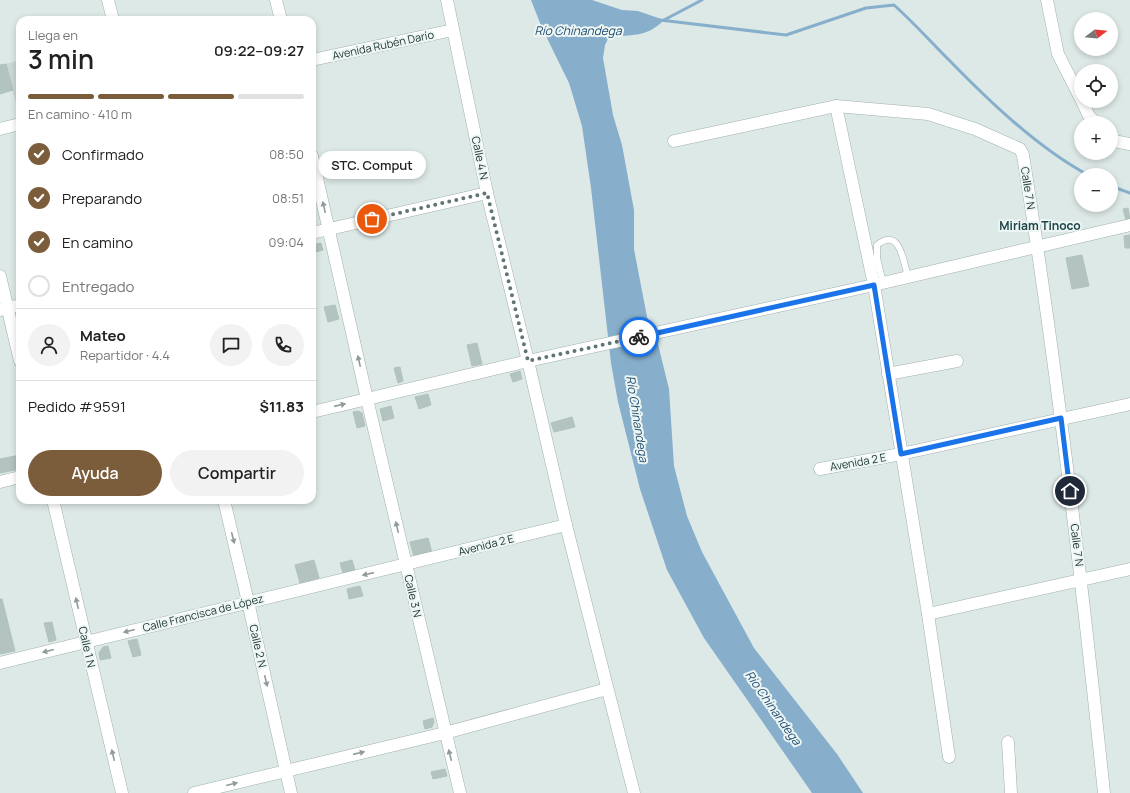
<!DOCTYPE html>
<html lang="es">
<head>
<meta charset="utf-8">
<style>
  :root { --surface:#fff; --page:#f2f2f2; --text:#222; --muted:#767676; --line:#e0e0e0; --accent:#7c5d3b }
  body { margin:0; font-family:Manrope,sans-serif; background:var(--page); color:var(--text); height:100vh; display:flex; flex-direction:column; font-size:15px; white-space:nowrap }
  * { box-sizing:border-box; margin:0 }
  p { font-size:13px; color:var(--muted) }
  .icon { flex:none; width:22px; height:22px; fill:none; stroke:currentColor; stroke-width:2; stroke-linecap:round; stroke-linejoin:round }
  .map { position:relative; flex:1; overflow:hidden }
  .drawer { position:absolute; left:16px; top:16px; width:300px; height:488px; display:flex; flex-direction:column; background:var(--surface); border-radius:12px; box-shadow:0 2px 6px #0003 }
  .drawer>* { flex:none }
  .needle { width:26px; rotate:74deg }
  .buttons { position:absolute; left:1074px; top:12px; display:grid; gap:8px }
  .buttons a { display:grid; place-items:center; width:44px; height:44px; border-radius:50%; background:var(--surface); box-shadow:0 2px 6px #0003; font-size:20px }
  .pin { position:absolute; display:grid; place-items:center; width:34px; height:34px; color:#fff; margin:-17px; border:2px solid #fff; border-radius:50%; box-shadow:0 1px 4px #0007 }
  .courier { position:absolute; display:grid; place-items:center; width:40px; height:40px; margin:-20px; border:3px solid #1a73e8; border-radius:50%; background:#fff; color:#222; box-shadow:0 1px 5px #0007 }
  .bubble { position:absolute; height:28px; border-radius:14px; background:var(--surface); box-shadow:0 2px 6px #0003; font-size:13px; font-weight:600; line-height:28px; text-align:center }
  .headline em { font-style:normal; font-weight:600 }
  .headline div { display:flex; flex-direction:column-reverse }
  .headline { display:flex; align-items:center; justify-content:space-between; height:68px; padding:0 12px }
  h1 { font-size:26px; font-weight:600; line-height:30px }
  .bar { display:grid; grid-template-columns:repeat(4,1fr); gap:6px 4px; align-content:center; height:48px; padding:0 12px }
  .bar i { height:5px; border-radius:3px; background:var(--line) }
  .bar .active { background:var(--accent) }
  .bar p { grid-column:span 4 }
  .line { display:flex; align-items:center; gap:10px; padding:0 12px; border-top:1px solid var(--line) }
  .line div { flex:1 }
  .round { display:grid; place-items:center; flex:none; width:42px; height:42px; border-radius:21px; background:var(--page) }
  ol { padding:0 12px; list-style:none }
  li { display:flex; align-items:center; gap:12px; height:44px }
  li p { margin-inline-start:auto }
  li .icon { padding:4px; border-radius:50%; background:var(--accent); color:#fff; stroke-width:4 }
  li:last-child { color:var(--muted) }
  li i { width:22px; height:22px; border:2px solid var(--line); border-radius:50% }
  .cta { display:flex; gap:8px; margin-top:auto; padding:8px 12px }
  .cta a { flex:1; height:46px; border-radius:24px; background:var(--accent); color:#fff; font-size:16px; font-weight:600; line-height:46px; text-align:center }
  .cta a+a { background:var(--page); color:var(--text) }
  .map>svg:first-child { display:block }
  .built { fill:#ccd8d6 }
  .water { fill:#87afcc }
  .lines { fill:none; stroke-linecap:round; stroke-linejoin:round }
  .stream { stroke:#87afcc; stroke-width:3 }
  .building { fill:#b3c3c0; stroke:#b0c2bf }
  .service-casing { stroke:#a1b0af; stroke-width:7 }
  .minor-casing { stroke:#a1b0af; stroke-width:13 }
  .tertiary-casing { stroke:#a1b0af; stroke-width:13 }
  .service { stroke:#fff; stroke-width:6 }
  .minor { stroke:#fff; stroke-width:12 }
  .tertiary { stroke:#fff; stroke-width:12 }
  .oneway { fill:#909b9b }
  .done { stroke:#627575; stroke-width:4; stroke-dasharray:0 7.2 }
  .route { stroke:#1a73e8; stroke-width:5 }
  .labels { text-anchor:middle; stroke-width:4; stroke-linejoin:round; paint-order:stroke }
  .street-label { font-size:11px; fill:#203737; stroke:#edf6f4 }
  .water-label { font-size:12px; font-style:italic; fill:#1e4b6f; stroke:#edf6f4 }
  .neighbourhood-label { font-size:12px; font-weight:bold; fill:#1d4648; stroke:#edf6f4 }
</style>
</head>
<body>
<div class="map">
<svg width="1130" height="793" viewBox="0 0 1130 793">
  <rect width="100%" height="100%" fill="#dde9e7"/>
  <!-- built -->
  <path class="built" d="M20,60V115H19L6,64Z"/>
  <!-- water -->
  <path class="water" d="M531,0H592L622,10L638,11L664,20C644,40 632,32 608,39L605,45L603,58L613,115L622,145L634,210V249L647,317L657,340L669,389L674,466L687,516L702,552L754,648L837,754L863,793H812L704,638L667,570L640,489L618,402L611,363L591,188L582,126L569,83L542,28Z"/>
  <g class="lines">
    <!-- stream -->
    <g class="stream">
      <path d="M660,20L786,35L866,8L894,5C914,23 931,42 950,61C990,102 1038,148 1088,175"/>
      <path d="M664,20L702,0"/>
      <path d="M1111,186L1130,193"/>
    </g>
  </g>
  <!-- building -->
  <g class="building">
    <path d="M6,64L13,90L0,94V65Z"/>
    <path d="M1128,208L1130,219L1126,220L1123,209Z"/>
    <path d="M312,211L316,222L312,227Z"/>
    <path d="M1130,235V248H1125L1124,236Z"/>
    <path d="M321,243L323,250L312,253V245Z"/>
    <path d="M1082,255L1089,286L1072,289L1066,258Z"/>
    <path d="M335,305L339,319L328,322L324,307Z"/>
    <path d="M477,343L482,364L472,366L467,345Z"/>
    <path d="M400,367L403,381L398,383L394,368Z"/>
    <path d="M520,371L522,379L513,382L510,374Z"/>
    <path d="M428,394L431,405L419,409L415,397Z"/>
    <path d="M391,406L394,418L383,421L380,409Z"/>
    <path d="M358,411L362,413L365,426L357,428L353,412Z"/>
    <path d="M572,417L575,427L554,432L551,423Z"/>
    <path d="M20,455V469L0,473V459Z"/>
    <path d="M428,538L432,553L414,557L410,542Z"/>
    <path d="M314,560L319,578L300,583L295,565Z"/>
    <path d="M352,560L355,570L343,573L340,563Z"/>
    <path d="M360,586L363,596L349,599L347,589Z"/>
    <path d="M0,599H2L15,651L0,654Z"/>
    <path d="M52,622L56,640L49,642L44,623Z"/>
    <path d="M137,639L141,655L133,657L128,641Z"/>
    <path d="M108,646L111,658L100,660L99,653L103,647Z"/>
    <path d="M433,718L434,722L432,727L425,729L423,721Z"/>
    <path d="M445,769L447,776L433,779L431,772Z"/>
  </g>
  <g class="lines">
    <!-- service casing -->
    <g class="service-casing">
      <path id="service" d="M883,283L877,258V245C900,227 903,260 908,277"/>
    </g>
    <!-- minor casing -->
    <g class="minor-casing">
      <g id="minor">
        <path d="M447,0L487,193L528,361"/>
        <path d="M1047,0L1058,54L1081,99"/>
        <path d="M312,60L453,30"/>
        <path d="M1082,101L1089,116L1096,123"/>
        <path d="M836,106L874,285L928,614L949,757"/>
        <path d="M0,129L20,124"/>
        <path d="M1111,138L1114,141L1130,144"/>
        <path d="M674,141L836,106L928,114L975,129L1020,149L1023,155C1057,367 1082,580 1104,793"/>
        <path d="M312,233L487,193"/>
        <path d="M0,276L20,361"/>
        <path d="M0,310L20,305"/>
        <path d="M888,374L957,361"/>
        <path d="M367,399L460,793"/>
        <path d="M820,469L901,454L1130,404"/>
        <path d="M53,500L122,793"/>
        <path d="M248,602L291,793"/>
        <path d="M928,614L1130,569"/>
        <path d="M1008,742L1011,793"/>
        <path d="M194,793L445,733L607,689"/>
      </g>
    </g>
    <!-- tertiary casing -->
    <g class="tertiary-casing">
      <g id="tertiary">
        <path d="M108,0L113,20"/>
        <path d="M276,0L281,20"/>
        <path d="M312,156L367,399"/>
        <path d="M528,361L566,525L634,793"/>
        <path d="M312,412L528,361L874,285L1130,225"/>
        <path d="M0,482L20,477"/>
        <path d="M224,500L248,602"/>
        <path d="M0,663L566,525"/>
      </g>
    </g>
    <!-- service -->
    <use href="#service" class="service"/>
    <!-- minor -->
    <use href="#minor" class="minor"/>
    <!-- tertiary -->
    <use href="#tertiary" class="tertiary"/>
  </g>
  <!-- one-way arrows -->
  <defs><path id="oneway-solid" d="M-6-.8H1V-3.2L6.5 0L1 3.2V.8H-6Z"/></defs>
  <g class="oneway">
    <use href="#oneway-solid" transform="translate(324 207) rotate(-103)"/>
    <use href="#oneway-solid" transform="translate(359 361) rotate(-103)"/>
    <use href="#oneway-solid" transform="translate(340 405) rotate(-13)"/>
    <use href="#oneway-solid" transform="translate(397 527) rotate(-103)"/>
    <use href="#oneway-solid" transform="translate(233 538) rotate(76)"/>
    <use href="#oneway-solid" transform="translate(368 574) rotate(167)"/>
    <use href="#oneway-solid" transform="translate(77 603) rotate(-103)"/>
    <use href="#oneway-solid" transform="translate(129 631) rotate(166)"/>
    <use href="#oneway-solid" transform="translate(48 651) rotate(166)"/>
    <use href="#oneway-solid" transform="translate(266 681) rotate(77)"/>
    <use href="#oneway-solid" transform="translate(359 753) rotate(-13)"/>
    <use href="#oneway-solid" transform="translate(113 755) rotate(-103)"/>
    <use href="#oneway-solid" transform="translate(450 755) rotate(-104)"/>
    <use href="#oneway-solid" transform="translate(232 784) rotate(-14)"/>
  </g>
  <g class="lines">
    <!-- done -->
    <path class="done" d="M372,219L487,193L528,361L639,337"/>
    <!-- route -->
    <path class="route" d="M639,337L874,285L901,454L1061,418L1070,491"/>
  </g>
  <g class="labels">
    <!-- street labels -->
    <g class="street-label">
      <text transform="translate(383 45) rotate(-12)" y="4">Avenida Rubén Darío</text>
      <text transform="translate(480 158) rotate(78)" y="4">Calle 4 N</text>
      <text transform="translate(1028 188) rotate(81)" y="4">Calle 7 N</text>
      <text transform="translate(858 462) rotate(-10)" y="4">Avenida 2 E</text>
      <text transform="translate(486 545) rotate(-14)" y="4">Avenida 2 E</text>
      <text transform="translate(1077 545) rotate(83)" y="4">Calle 7 N</text>
      <text transform="translate(413 596) rotate(77)" y="4">Calle 3 N</text>
      <text transform="translate(203 613) rotate(-14)" y="4">Calle Francisca de López</text>
      <text transform="translate(258 646) rotate(77)" y="4">Calle 2 N</text>
      <text transform="translate(87 647) rotate(77)" y="4">Calle 1 N</text>
    </g>
    <!-- water labels -->
    <g class="water-label">
      <text x="578" y="35">Río Chinandega</text>
      <text transform="translate(637 419) rotate(81)" y="4">Río Chinandega</text>
      <text transform="translate(773 708) rotate(55)" y="4">Río Chinandega</text>
    </g>
    <!-- neighbourhood labels -->
    <g class="neighbourhood-label">
      <text x="1040" y="230">Miriam Tinoco</text>
    </g>
  </g>
</svg>
<div class="buttons">
<a><svg class="needle" viewBox="-14 -14 28 28"><path d="M0-13l5 13h-10z" fill="#e53935"/><path d="M0 13l5-13h-10z" fill="#767676"/></svg></a>
<a><svg class="icon" aria-label="locate" viewBox="0 0 24 24"><circle cx="12" cy="12" r="6"/><path d="M12 2v4M12 18v4M2 12h4M18 12h4"/></svg></a>
<a>+</a>
<a>−</a>
</div>
<div class="pin" style="left:372px;top:219px;background:#ea580c"><svg class="icon" aria-label="bag" viewBox="0 0 24 24"><path d="M5 8h14l-1 12H6zM9 8a3 3 0 0 1 6 0"/></svg></div>
<div class="pin" style="left:1070px;top:491px;background:#1f2937"><svg class="icon" aria-label="home" viewBox="0 0 24 24"><path d="M3 11l9-7 9 7M6 9v11h12V9"/></svg></div>
<div class="courier" style="left:639px;top:337px"><svg class="icon" aria-label="bike" viewBox="0 0 24 24"><circle cx="6" cy="16" r="4"/><circle cx="18" cy="16" r="4"/><path d="M6 16l4-8h5l3 8M10 8l3 8H6M13 5h3"/></svg></div>
<div class="bubble" style="left:318px;top:151px;width:108px">STC. Comput</div>
<section class="drawer">
<div class="headline"><div><h1>3 min</h1><p>Llega en</p></div><em>09:22–09:27</em></div>
<div class="bar"><i class="active"></i><i class="active"></i><i class="active"></i><i></i><p>En camino · 410 m</p></div>
<ol>
<li><svg class="icon" aria-label="check" viewBox="0 0 24 24"><path d="M5 12l5 5 9-10"/></svg>Confirmado<p>08:50</p></li>
<li><svg class="icon" aria-label="check" viewBox="0 0 24 24"><path d="M5 12l5 5 9-10"/></svg>Preparando<p>08:51</p></li>
<li><svg class="icon" aria-label="check" viewBox="0 0 24 24"><path d="M5 12l5 5 9-10"/></svg>En camino<p>09:04</p></li>
<li><i></i>Entregado</li>
</ol>
<div class="line" style="height:72px"><a class="round"><svg class="icon" aria-label="person" viewBox="0 0 24 24"><circle cx="12" cy="8" r="4"/><path d="M4 21q1-7 8-7t8 7"/></svg></a><div><b>Mateo</b><p>Repartidor · 4.4</p></div><a class="round"><svg class="icon" aria-label="chat" viewBox="0 0 24 24"><path d="M4 5h16v11H9l-5 4z"/></svg></a><a class="round"><svg class="icon" aria-label="phone" viewBox="0 0 24 24"><path d="M5 4h4l2 5-3 2q2 4 5 5l2-3 5 2v4C11 20 4 13 5 4z"/></svg></a></div>
<div class="line" style="height:52px"><div>Pedido #9591</div><b>$11.83</b></div>
<div class="cta"><a>Ayuda</a><a>Compartir</a></div>
</section>
</div>
</body>
</html>
